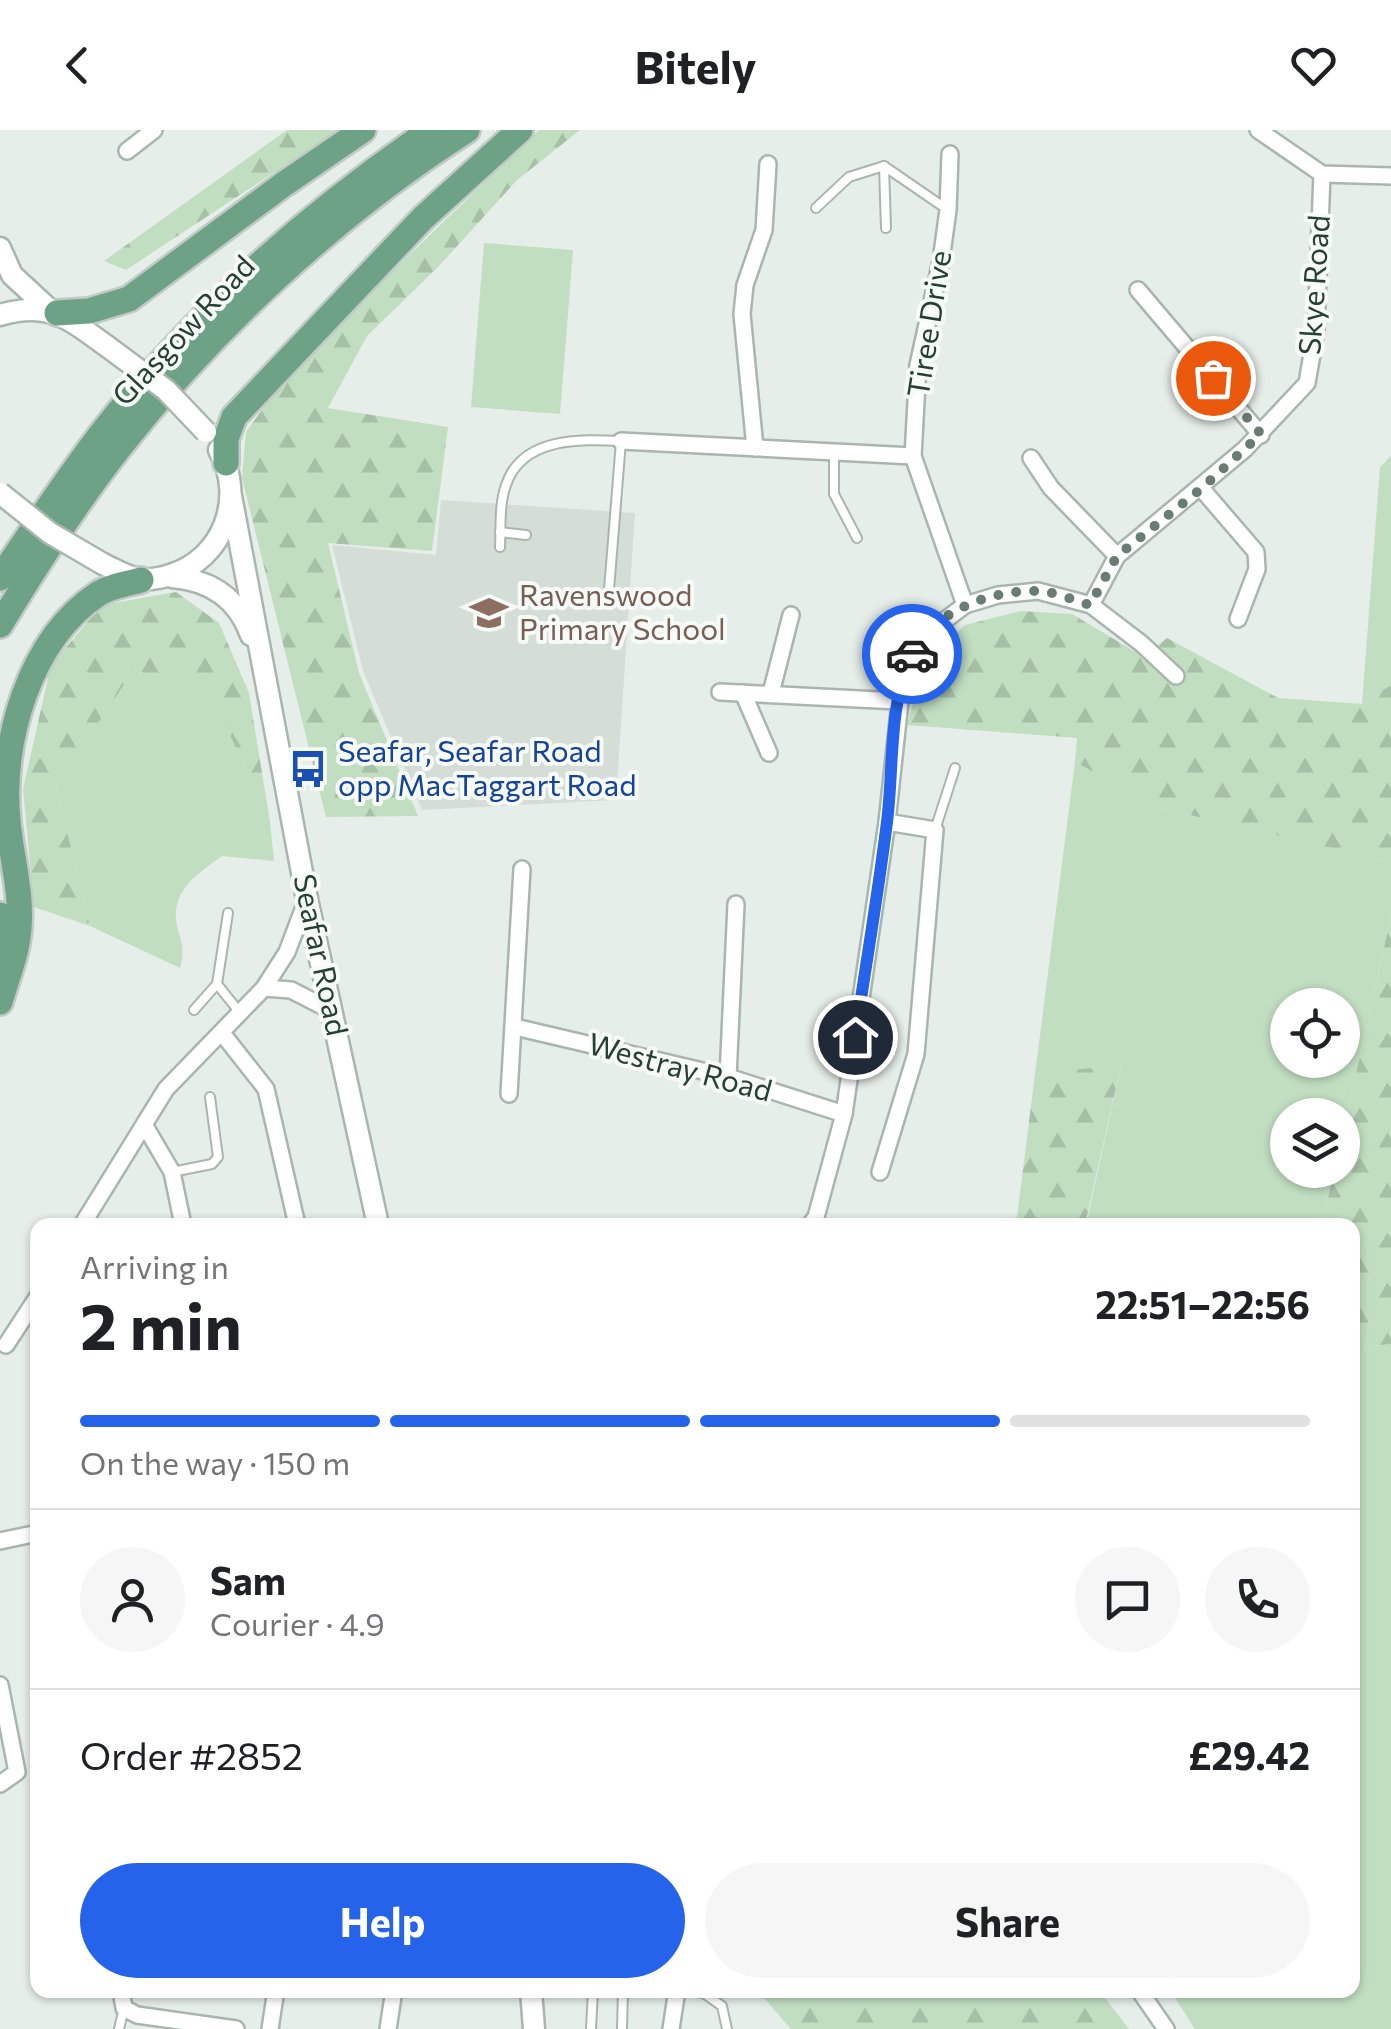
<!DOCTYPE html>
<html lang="en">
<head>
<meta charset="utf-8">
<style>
  :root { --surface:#fff; --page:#f6f6f6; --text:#202124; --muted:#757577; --line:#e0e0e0; --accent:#2563eb }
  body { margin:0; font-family:Commissioner,sans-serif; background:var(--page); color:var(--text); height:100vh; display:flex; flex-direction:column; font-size:38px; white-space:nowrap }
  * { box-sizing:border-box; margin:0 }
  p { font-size:32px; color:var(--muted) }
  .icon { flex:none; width:55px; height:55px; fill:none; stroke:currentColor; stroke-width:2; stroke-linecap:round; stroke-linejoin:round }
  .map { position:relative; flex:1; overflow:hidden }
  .panel { position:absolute; left:30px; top:1088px; width:1330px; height:780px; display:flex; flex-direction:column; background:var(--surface); border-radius:20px; box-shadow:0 2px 8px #0004 }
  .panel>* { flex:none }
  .buttons { position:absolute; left:1270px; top:858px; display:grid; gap:20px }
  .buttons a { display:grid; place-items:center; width:90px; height:90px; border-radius:50%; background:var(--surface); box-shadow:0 2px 8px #0004; font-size:50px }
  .pin { position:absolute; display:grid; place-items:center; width:85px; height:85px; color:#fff; margin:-42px; border:5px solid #fff; border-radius:50%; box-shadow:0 2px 10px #0007 }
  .courier { position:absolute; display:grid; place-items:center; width:100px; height:100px; margin:-50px; border:8px solid #2563eb; border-radius:50%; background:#fff; color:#222; box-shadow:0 2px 12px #0007 }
  .overview em { font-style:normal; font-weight:700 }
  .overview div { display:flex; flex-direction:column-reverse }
  .overview { display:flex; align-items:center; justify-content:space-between; height:170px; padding:0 50px }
  h1 { font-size:65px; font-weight:700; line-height:75px }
  .bar { display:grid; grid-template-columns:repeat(4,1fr); gap:15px 10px; align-content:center; height:120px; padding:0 50px }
  .bar i { height:12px; border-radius:8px; background:var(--line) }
  .bar .selected { background:var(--accent) }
  .bar p { grid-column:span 4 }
  .line { display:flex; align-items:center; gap:25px; padding:0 50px; border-top:2px solid var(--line) }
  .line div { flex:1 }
  .round { display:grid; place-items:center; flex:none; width:105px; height:105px; border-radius:52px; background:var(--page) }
  .action { display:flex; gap:20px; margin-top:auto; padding:20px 50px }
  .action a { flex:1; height:115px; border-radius:60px; background:var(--accent); color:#fff; font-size:40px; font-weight:700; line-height:115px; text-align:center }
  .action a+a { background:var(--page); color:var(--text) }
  header { display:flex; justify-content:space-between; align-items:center; height:130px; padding:0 50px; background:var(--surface); font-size:45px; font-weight:700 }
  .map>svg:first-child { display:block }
  .built { fill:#d4ded7 }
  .green { fill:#c1dec1; fill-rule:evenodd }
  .forest { fill:url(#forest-firs) }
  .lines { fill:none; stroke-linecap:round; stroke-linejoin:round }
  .service-casing { stroke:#a9b6ae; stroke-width:12 }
  .minor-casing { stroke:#a9b6ae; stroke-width:20 }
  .tertiary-casing { stroke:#a9b6ae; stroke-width:25 }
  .primary-casing { stroke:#c2cac6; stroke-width:30 }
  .service { stroke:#fff; stroke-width:8 }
  .minor { stroke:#fff; stroke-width:15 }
  .tertiary { stroke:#fff; stroke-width:20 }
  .primary { stroke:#6da287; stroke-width:25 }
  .tertiary-bridge-casing { stroke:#a9b6ae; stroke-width:25; stroke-linecap:butt }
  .tertiary-bridge { stroke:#fff; stroke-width:20 }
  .done { stroke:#697d72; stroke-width:10; stroke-dasharray:0 18 }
  .route { stroke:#2563eb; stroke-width:12 }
  .labels { text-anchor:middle; stroke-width:8; stroke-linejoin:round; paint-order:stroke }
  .street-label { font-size:30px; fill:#264032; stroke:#f7fbf8 }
  .education-label { font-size:30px; fill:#785e54; stroke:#f7fbf8; text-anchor:start }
  .transit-label { font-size:30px; fill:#164399; stroke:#f7fbf8; text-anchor:start }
</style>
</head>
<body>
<header><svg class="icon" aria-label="back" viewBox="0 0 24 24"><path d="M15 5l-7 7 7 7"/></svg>Bitely<svg class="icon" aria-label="heart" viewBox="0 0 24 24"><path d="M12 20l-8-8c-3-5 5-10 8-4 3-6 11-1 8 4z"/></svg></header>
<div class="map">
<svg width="1391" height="1899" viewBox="0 0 1391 1899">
  <defs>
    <pattern id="forest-firs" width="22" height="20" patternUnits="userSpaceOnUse" patternTransform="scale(2.5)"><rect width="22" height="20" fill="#c1dec1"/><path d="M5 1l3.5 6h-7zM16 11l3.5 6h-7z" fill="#a6c0a6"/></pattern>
  </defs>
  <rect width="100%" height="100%" fill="#e6eee9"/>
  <!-- built -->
  <path class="built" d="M441,370L635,383L616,670L422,680L363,541L332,415L436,425Z"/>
  <!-- green -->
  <g class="green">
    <path d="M484,113L573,120L560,284L471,277Z"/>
    <path d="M1391,326V555L1362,574L1380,337Z"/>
    <path d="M132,541L207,554L270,692L274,731L222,726C203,740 178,755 176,781C174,803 188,810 180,838L90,796L56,656Z"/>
    <path d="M1075,632L1164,679L1391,732V785L1343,1002L1342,985H1288V1040H1334L1322,1095H1086L1121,936L1035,944ZM1288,875H1342V930H1288Z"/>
    <path d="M1353,1212L1371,1216L1391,1214V1899H1195L1170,1860H1352Z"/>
  </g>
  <!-- forest -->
  <g class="forest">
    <path d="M287,0H338L126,140L104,131Z"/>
    <path d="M539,0H580L517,50L439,136L367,206L328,278L448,297L432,421L328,413L359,543L418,686L326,687L242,348L246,302L274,263L405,129Z"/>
    <path d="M176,462L219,493L249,563L270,692L207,555L133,541L56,656L90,796L34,777L23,659L51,535L102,475Z"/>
    <path d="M1021,481L1072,484L1144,527L1167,508L1278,568L1362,574L1391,555V732L1164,679L1075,632L1077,608L907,595L923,537L965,495Z"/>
    <path d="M1391,785V1214L1371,1216L1353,1212L1352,1095H1322L1334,1040H1342L1343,1002Z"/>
    <path d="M1121,935L1085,1095H1016L1035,944Z"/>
    <path d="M757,1860H1099L1129,1899H791Z"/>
  </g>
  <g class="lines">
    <!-- service casing -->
    <g class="service-casing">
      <g id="service">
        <path d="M884,36L886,98"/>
        <path d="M816,78L849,47L884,36L948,80"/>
        <path d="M834,323V364L857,408"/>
        <path d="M500,402L526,405"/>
        <path d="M500,417C501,397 499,374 506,355C522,307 580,309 621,311L609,460"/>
        <path d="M935,700L955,638"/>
        <path d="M217,854L228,783"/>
        <path d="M194,880L217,854L241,884"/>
        <path d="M172,1042L212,1034L218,1027L210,967"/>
        <path d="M689,1860L705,1864L722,1876L727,1899"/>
        <path d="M119,1899L124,1878"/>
        <path d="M591,1899L593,1860"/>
        <path d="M622,1899L623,1860"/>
      </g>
    </g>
    <!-- minor casing -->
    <g class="minor-casing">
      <g id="minor">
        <path d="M1258,0L1322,44L1391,46"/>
        <path d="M127,21L154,0"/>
        <path d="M950,24L948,80L941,131L918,235L913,326L965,475"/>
        <path d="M1138,160L1261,305"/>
        <path d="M621,311L913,326"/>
        <path d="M755,318L742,184L745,155L764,100L768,34"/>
        <path d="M1031,328L1051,358L1117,426"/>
        <path d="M1201,358L1256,422L1257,439L1238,489"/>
        <path d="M1091,475L1117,426L1245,319L1307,253L1316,201L1322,44"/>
        <path d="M720,562L898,571"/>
        <path d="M743,563L769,623"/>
        <path d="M771,563L791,485"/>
        <path d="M264,858L291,860L332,881"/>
        <path d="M515,897L728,947L844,984"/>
        <path d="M222,903L266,959L297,1095"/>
        <path d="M728,947L736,774"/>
        <path d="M509,964L522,739"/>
        <path d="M145,996L172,1042L183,1095"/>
        <path d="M880,1042L916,924L935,700L887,692"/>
        <path d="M82,1095L166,959L264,858L287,822L307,769"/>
        <path d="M810,1095L816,1087L844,984L887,692L903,544L919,510L965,475L998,465L1038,461L1091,475L1142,514L1176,546"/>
        <path d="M6,1215L38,1166"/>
        <path d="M0,1411L38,1403"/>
        <path d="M0,1555L17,1642L0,1654"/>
        <path d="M121,1860L124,1878L137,1885L236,1899"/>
        <path d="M1139,1860L1166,1899"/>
        <path d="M270,1899L276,1860"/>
        <path d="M388,1899L394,1860"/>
        <path d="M671,1899L677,1860"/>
      </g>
    </g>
    <!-- tertiary casing -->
    <g class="tertiary-casing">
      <g id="tertiary">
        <path d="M0,118L12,145L51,181"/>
        <path d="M0,185C50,170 70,190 108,217"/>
        <path d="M231,366L307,769L378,1095"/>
        <path d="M103,434C114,439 127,447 139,449C149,450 161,448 170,445C223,429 246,368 219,320"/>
        <path d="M172,447C210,450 238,468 251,505"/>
        <path d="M531,1860L534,1899"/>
      </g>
    </g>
    <!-- primary casing -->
    <g class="primary-casing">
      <g id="primary">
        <path d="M57,183L89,181L129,169L284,54L363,0"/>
        <path d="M226,333V309L234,287L423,88L520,0"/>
        <path d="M0,448C33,400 65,351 101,304C192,187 308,84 431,0"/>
        <path d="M0,495C37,434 75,374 119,318C215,196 336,84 467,0"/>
        <path d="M0,785L4,830"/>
        <path d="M0,872C7,847 17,825 19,798C22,762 11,726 8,691C0,612 29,510 98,464C110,456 127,454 141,450"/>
      </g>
    </g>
    <!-- service -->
    <use href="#service" class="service"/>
    <!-- minor -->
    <use href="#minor" class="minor"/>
    <!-- tertiary -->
    <use href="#tertiary" class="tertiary"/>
    <!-- primary -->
    <use href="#primary" class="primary"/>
    <!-- tertiary-bridge casing -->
    <g class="tertiary-bridge-casing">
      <g id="tertiary-bridge">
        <path d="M108,217L166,260L206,302"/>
        <path d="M0,363L50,403L103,434"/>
      </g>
    </g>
    <!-- tertiary-bridge -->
    <use href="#tertiary-bridge" class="tertiary-bridge"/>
  </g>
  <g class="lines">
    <!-- done -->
    <path class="done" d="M912,524C932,482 991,460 1036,461C1053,461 1073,470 1090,475L1117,426L1202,358L1261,304L1213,248"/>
    <!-- route -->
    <path class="route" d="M855,907C866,835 878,764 887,692C894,637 888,574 912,524"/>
  </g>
  <!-- icons -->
  <defs>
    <g id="school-bare" transform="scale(3)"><path d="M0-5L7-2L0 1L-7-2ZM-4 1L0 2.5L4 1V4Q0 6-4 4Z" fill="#8d6e63" stroke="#f7fbf8" stroke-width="2.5" paint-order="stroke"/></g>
    <g id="bus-bare" transform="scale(3)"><path d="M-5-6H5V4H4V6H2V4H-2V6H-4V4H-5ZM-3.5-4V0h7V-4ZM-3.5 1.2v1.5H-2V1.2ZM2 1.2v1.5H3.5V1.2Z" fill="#1a4fb4" stroke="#f7fbf8" stroke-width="2.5" paint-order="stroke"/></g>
  </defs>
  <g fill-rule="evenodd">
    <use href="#school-bare" x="489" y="483"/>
    <use href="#bus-bare" x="308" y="639"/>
  </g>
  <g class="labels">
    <!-- street labels -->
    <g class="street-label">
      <text transform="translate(1315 155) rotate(-86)" y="10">Skye Road</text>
      <text transform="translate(930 194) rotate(-81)" y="10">Tiree Drive</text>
      <text transform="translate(184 201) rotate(-47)" y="10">Glasgow Road</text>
      <text transform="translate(320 825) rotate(78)" y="10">Seafar Road</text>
      <text transform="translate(680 938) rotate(15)" y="10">Westray Road</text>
    </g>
    <!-- education labels -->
    <g class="education-label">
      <text x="519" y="476">Ravenswood<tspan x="519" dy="34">Primary School</tspan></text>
    </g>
    <!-- transit labels -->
    <g class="transit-label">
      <text x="338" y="632">Seafar, Seafar Road<tspan x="338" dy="34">opp MacTaggart Road</tspan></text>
    </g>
  </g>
</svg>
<div class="buttons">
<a><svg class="icon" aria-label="locate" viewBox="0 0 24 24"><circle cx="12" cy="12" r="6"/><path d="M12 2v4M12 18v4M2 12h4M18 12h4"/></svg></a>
<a><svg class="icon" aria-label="layers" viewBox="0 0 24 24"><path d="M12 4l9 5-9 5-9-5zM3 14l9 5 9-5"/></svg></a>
</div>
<div class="pin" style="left:1213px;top:248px;background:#ea580c"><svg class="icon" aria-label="bag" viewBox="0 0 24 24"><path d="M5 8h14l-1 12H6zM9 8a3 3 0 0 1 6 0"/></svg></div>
<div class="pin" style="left:855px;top:907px;background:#1f2937"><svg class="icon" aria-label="home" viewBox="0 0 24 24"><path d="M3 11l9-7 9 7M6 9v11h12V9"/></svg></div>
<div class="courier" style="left:912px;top:524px"><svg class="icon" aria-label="car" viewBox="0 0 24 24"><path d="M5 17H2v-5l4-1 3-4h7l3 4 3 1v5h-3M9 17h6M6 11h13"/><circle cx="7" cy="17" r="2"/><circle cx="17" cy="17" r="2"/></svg></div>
<section class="panel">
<div class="overview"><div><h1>2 min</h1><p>Arriving in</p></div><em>22:51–22:56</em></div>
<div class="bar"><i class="selected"></i><i class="selected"></i><i class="selected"></i><i></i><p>On the way · 150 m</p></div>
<div class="line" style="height:180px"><a class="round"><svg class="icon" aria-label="person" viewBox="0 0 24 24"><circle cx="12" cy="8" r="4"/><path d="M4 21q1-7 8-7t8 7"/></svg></a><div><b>Sam</b><p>Courier · 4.9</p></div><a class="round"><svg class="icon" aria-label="chat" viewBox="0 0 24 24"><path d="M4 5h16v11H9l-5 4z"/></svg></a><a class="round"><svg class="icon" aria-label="phone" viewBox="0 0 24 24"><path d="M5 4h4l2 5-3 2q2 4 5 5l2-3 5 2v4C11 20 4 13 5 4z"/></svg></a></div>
<div class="line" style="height:130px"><div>Order #2852</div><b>£29.42</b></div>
<div class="action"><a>Help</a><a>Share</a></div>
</section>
</div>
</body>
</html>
